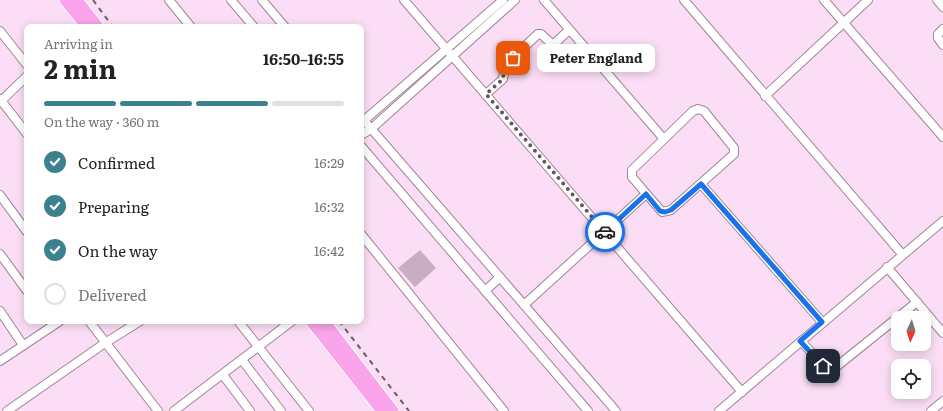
<!DOCTYPE html>
<html lang="en">
<head>
<meta charset="utf-8">
<style>
  :root { --surface:#fff; --page:#f2f2f2; --text:#222; --muted:#767676; --line:#e0e0e0; --accent:#3c818e }
  body { margin:0; font-family:Literata,serif; background:var(--page); color:var(--text); height:100vh; display:flex; flex-direction:column; font-size:15px; white-space:nowrap }
  * { box-sizing:border-box; margin:0 }
  p { font-size:13px; color:var(--muted) }
  .icon { flex:none; width:22px; height:22px; fill:none; stroke:currentColor; stroke-width:2; stroke-linecap:round; stroke-linejoin:round }
  .map { position:relative; flex:1; overflow:hidden }
  .drawer { position:absolute; left:24px; top:24px; width:340px; height:300px; display:flex; flex-direction:column; background:var(--surface); border-radius:8px; box-shadow:0 2px 10px #0003 }
  .drawer>* { flex:none }
  .needle { width:26px; rotate:184deg }
  .tools { position:absolute; left:891px; top:311px; display:grid; gap:8px }
  .tools a { display:grid; place-items:center; width:40px; height:40px; border-radius:8px; background:var(--surface); box-shadow:0 2px 10px #0003; font-size:20px }
  .pin { position:absolute; display:grid; place-items:center; width:34px; height:34px; color:#fff; margin:-17px; border-radius:8px; box-shadow:0 2px 6px #0006 }
  .courier { position:absolute; display:grid; place-items:center; width:40px; height:40px; margin:-20px; border:3px solid #1a73e8; border-radius:50%; background:#fff; color:#222; box-shadow:0 1px 5px #0007 }
  .bubble { position:absolute; height:28px; border-radius:8px; background:var(--surface); box-shadow:0 2px 10px #0003; font-size:13px; font-weight:700; line-height:28px; text-align:center }
  .overview em { font-style:normal; font-weight:700 }
  .overview div { display:flex; flex-direction:column-reverse }
  .overview { display:flex; align-items:center; justify-content:space-between; height:68px; padding:0 20px }
  h1 { font-size:26px; font-weight:700; line-height:30px }
  .bar { display:grid; grid-template-columns:repeat(4,1fr); gap:6px 4px; align-content:center; height:48px; padding:0 20px }
  .bar i { height:5px; border-radius:3px; background:var(--line) }
  .bar .selected { background:var(--accent) }
  .bar p { grid-column:span 4 }
  ol { padding:0 20px; list-style:none }
  li { display:flex; align-items:center; gap:12px; height:44px }
  li p { margin-inline-start:auto }
  li .icon { padding:4px; border-radius:50%; background:var(--accent); color:#fff; stroke-width:4 }
  li:last-child { color:var(--muted) }
  li i { width:22px; height:22px; border:2px solid var(--line); border-radius:50% }
  .map>svg:first-child { display:block }
  .building { fill:#c8adc3 }
  .lines { fill:none; stroke-linecap:round; stroke-linejoin:round }
  .minor-casing { stroke:#9f859a; stroke-width:10 }
  .highway-casing { stroke:#fff; stroke-width:13 }
  .minor { stroke:#fff; stroke-width:8 }
  .highway { stroke:#faa4ec; stroke-width:11 }
  .rail { stroke:#6c5c69; stroke-width:2; stroke-dasharray:5 5; stroke-linecap:butt }
  .done { stroke:#665663; stroke-width:4; stroke-dasharray:0 7.2 }
  .route { stroke:#1a73e8; stroke-width:5 }
</style>
</head>
<body>
<div class="map">
<svg width="943" height="411" viewBox="0 0 943 411">
  <rect width="100%" height="100%" fill="#fbdef5"/>
  <!-- building -->
  <path class="building" d="M420,250L436,268L415,287L398,268Z"/>
  <g class="lines">
    <!-- minor casing -->
    <g class="minor-casing">
      <g id="minor">
        <path d="M169,0L191,27"/>
        <path d="M231,0L254,27"/>
        <path d="M262,0L285,27"/>
        <path d="M404,0L742,392"/>
        <path d="M544,0L663,138"/>
        <path d="M684,0L902,254"/>
        <path d="M824,0L943,137"/>
        <path d="M937,0L943,7"/>
        <path d="M943,29L938,34V38L943,45"/>
        <path d="M0,31L27,65"/>
        <path d="M486,94L503,79L505,65L538,34H541L553,45L569,30"/>
        <path d="M765,96L868,0"/>
        <path d="M0,99L27,134"/>
        <path d="M0,102L27,76"/>
        <path d="M698,109L704,111L734,148V154L671,210L662,212L632,177V170L693,111Z"/>
        <path d="M361,117L616,411"/>
        <path d="M361,123L503,0"/>
        <path d="M361,135L371,129L515,0"/>
        <path d="M361,146L588,411"/>
        <path d="M701,184L822,322"/>
        <path d="M0,195L27,232"/>
        <path d="M361,234L504,411"/>
        <path d="M0,254L27,291"/>
        <path d="M887,267L943,333"/>
        <path d="M485,291L500,277"/>
        <path d="M524,305L646,194"/>
        <path d="M0,311L23,345"/>
        <path d="M89,321L158,411"/>
        <path d="M238,321L309,411"/>
        <path d="M801,341L826,369L831,371L917,302"/>
        <path d="M242,360L281,411"/>
        <path d="M0,361L60,321"/>
        <path d="M223,375L250,411"/>
        <path d="M7,411L105,343L140,321"/>
        <path d="M174,411L292,321"/>
        <path d="M719,411L943,221"/>
        <path d="M931,411L943,401"/>
      </g>
    </g>
    <!-- highway casing -->
    <g class="highway-casing">
      <g id="highway">
        <path d="M65,0L87,27"/>
        <path d="M77,0L98,27"/>
        <path d="M311,321L382,411"/>
        <path d="M324,321L393,411"/>
      </g>
    </g>
    <!-- minor -->
    <use href="#minor" class="minor"/>
    <!-- highway -->
    <use href="#highway" class="highway"/>
    <!-- rail -->
    <g class="rail">
      <path d="M93,0L113,27"/>
      <path d="M339,321L409,411"/>
    </g>
  </g>
  <g class="lines">
    <!-- done -->
    <path class="done" d="M513,58L504,67L503,79L486,94L605,232"/>
    <!-- route -->
    <path class="route" d="M605,232L646,194L660,211L665,212L671,210L701,184L822,322L800,341L823,366"/>
  </g>
</svg>
<div class="tools">
<a><svg class="needle" viewBox="-14 -14 28 28"><path d="M0-13l5 13h-10z" fill="#e53935"/><path d="M0 13l5-13h-10z" fill="#767676"/></svg></a>
<a><svg class="icon" aria-label="locate" viewBox="0 0 24 24"><circle cx="12" cy="12" r="6"/><path d="M12 2v4M12 18v4M2 12h4M18 12h4"/></svg></a>
</div>
<div class="pin" style="left:513px;top:58px;background:#ea580c"><svg class="icon" aria-label="bag" viewBox="0 0 24 24"><path d="M5 8h14l-1 12H6zM9 8a3 3 0 0 1 6 0"/></svg></div>
<div class="pin" style="left:823px;top:366px;background:#1f2937"><svg class="icon" aria-label="home" viewBox="0 0 24 24"><path d="M3 11l9-7 9 7M6 9v11h12V9"/></svg></div>
<div class="courier" style="left:605px;top:232px"><svg class="icon" aria-label="car" viewBox="0 0 24 24"><path d="M5 17H2v-5l4-1 3-4h7l3 4 3 1v5h-3M9 17h6M6 11h13"/><circle cx="7" cy="17" r="2"/><circle cx="17" cy="17" r="2"/></svg></div>
<div class="bubble" style="left:537px;top:44px;width:118px">Peter England</div>
<section class="drawer">
<div class="overview"><div><h1>2 min</h1><p>Arriving in</p></div><em>16:50–16:55</em></div>
<div class="bar"><i class="selected"></i><i class="selected"></i><i class="selected"></i><i></i><p>On the way · 360 m</p></div>
<ol>
<li><svg class="icon" aria-label="check" viewBox="0 0 24 24"><path d="M5 12l5 5 9-10"/></svg>Confirmed<p>16:29</p></li>
<li><svg class="icon" aria-label="check" viewBox="0 0 24 24"><path d="M5 12l5 5 9-10"/></svg>Preparing<p>16:32</p></li>
<li><svg class="icon" aria-label="check" viewBox="0 0 24 24"><path d="M5 12l5 5 9-10"/></svg>On the way<p>16:42</p></li>
<li><i></i>Delivered</li>
</ol>
</section>
</div>
</body>
</html>
